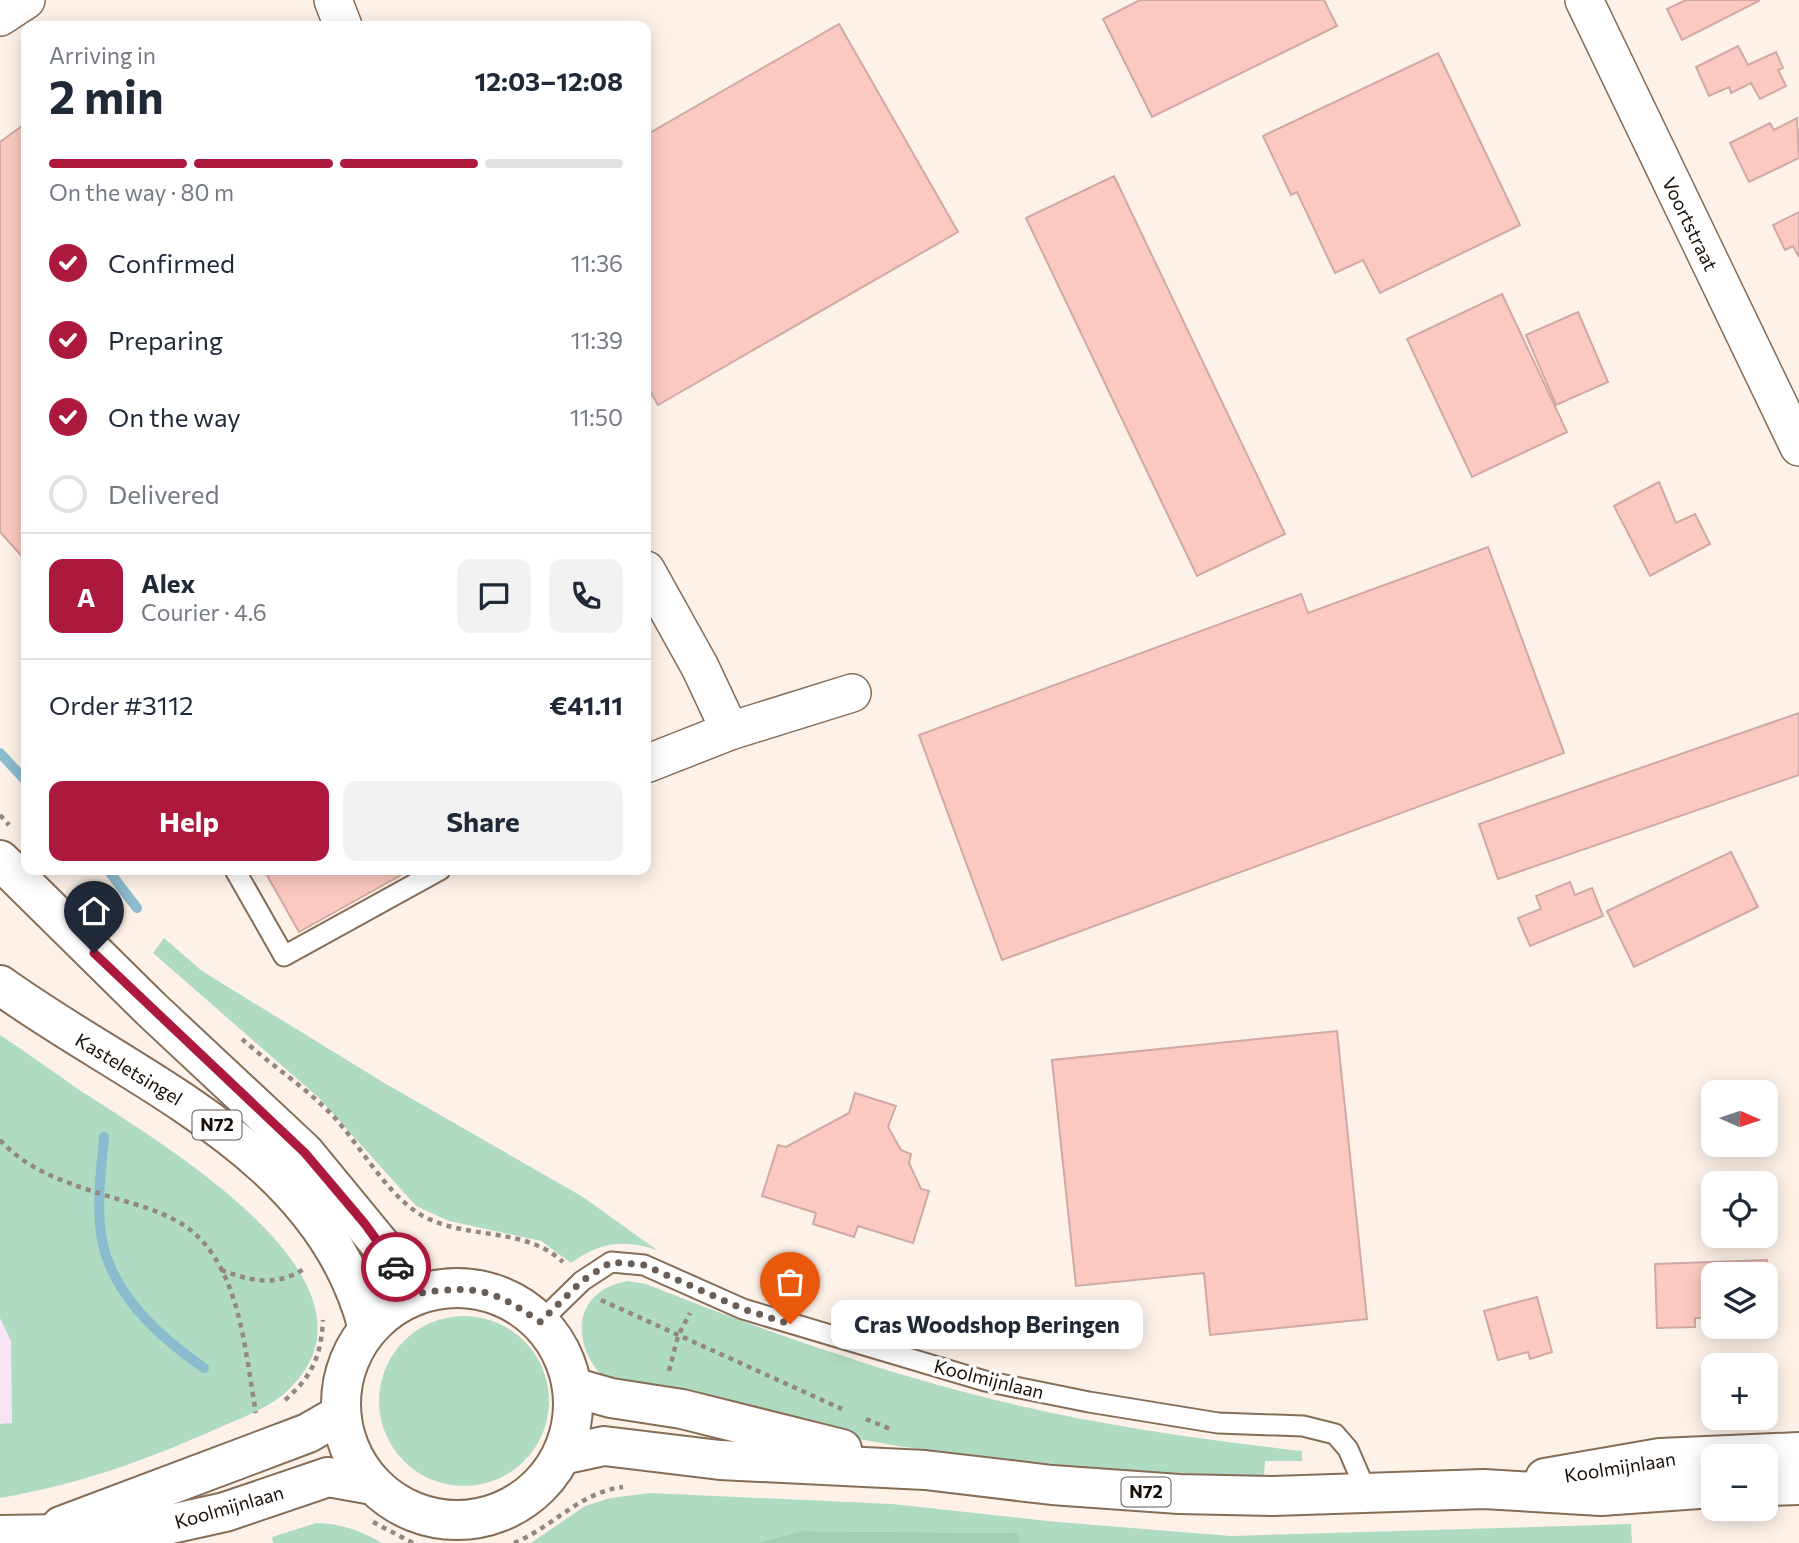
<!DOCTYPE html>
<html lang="en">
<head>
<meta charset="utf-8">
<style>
  :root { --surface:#fff; --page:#f2f2f3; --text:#1f2937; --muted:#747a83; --line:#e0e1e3; --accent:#ad193c }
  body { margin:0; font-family:Commissioner,sans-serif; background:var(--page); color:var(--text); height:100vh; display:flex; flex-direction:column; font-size:26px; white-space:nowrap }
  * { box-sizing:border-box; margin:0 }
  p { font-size:23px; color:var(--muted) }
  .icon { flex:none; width:38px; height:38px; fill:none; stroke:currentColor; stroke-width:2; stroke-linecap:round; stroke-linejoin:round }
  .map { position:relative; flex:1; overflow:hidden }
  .side { position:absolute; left:21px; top:21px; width:630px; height:854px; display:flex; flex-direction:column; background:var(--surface); border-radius:14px; box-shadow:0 4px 18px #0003 }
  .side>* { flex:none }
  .needle { width:46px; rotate:93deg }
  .buttons { position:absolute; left:1701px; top:1080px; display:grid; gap:14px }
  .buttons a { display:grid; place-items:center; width:77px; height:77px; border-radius:14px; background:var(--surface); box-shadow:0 4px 18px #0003; font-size:35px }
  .pin { position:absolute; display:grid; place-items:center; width:60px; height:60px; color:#fff; margin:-72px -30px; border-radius:50% 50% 50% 0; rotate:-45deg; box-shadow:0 0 7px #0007 }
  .pin .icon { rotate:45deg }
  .courier { position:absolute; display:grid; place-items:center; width:70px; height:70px; margin:-35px; border:5px solid #ad193c; border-radius:50%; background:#fff; color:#222; box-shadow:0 2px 9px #0007 }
  .bubble { position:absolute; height:49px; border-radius:14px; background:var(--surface); box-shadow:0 4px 18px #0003; font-size:23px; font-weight:700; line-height:49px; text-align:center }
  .overview em { font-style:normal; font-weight:700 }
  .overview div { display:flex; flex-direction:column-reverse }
  .overview { display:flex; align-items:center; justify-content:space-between; height:119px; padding:0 28px }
  h1 { font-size:46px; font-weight:700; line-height:52px }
  .bar { display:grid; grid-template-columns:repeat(4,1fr); gap:10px 7px; align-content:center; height:84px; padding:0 28px }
  .bar i { height:9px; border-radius:5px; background:var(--line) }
  .bar .selected { background:var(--accent) }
  .bar p { grid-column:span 4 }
  .line { display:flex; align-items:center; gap:18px; padding:0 28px; border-top:2px solid var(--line) }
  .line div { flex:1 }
  .round { display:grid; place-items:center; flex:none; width:74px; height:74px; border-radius:14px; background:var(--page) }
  ol { padding:0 28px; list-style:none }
  li { display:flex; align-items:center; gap:21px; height:77px }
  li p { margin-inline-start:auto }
  li .icon { padding:7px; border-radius:50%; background:var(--accent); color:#fff; stroke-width:4 }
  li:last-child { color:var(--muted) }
  li i { width:38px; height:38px; border:4px solid var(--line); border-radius:50% }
  .cta { display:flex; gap:14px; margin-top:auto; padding:14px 28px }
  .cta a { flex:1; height:80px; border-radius:14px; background:var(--accent); color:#fff; font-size:28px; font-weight:700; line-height:80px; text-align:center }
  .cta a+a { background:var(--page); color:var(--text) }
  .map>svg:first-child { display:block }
  .commercial { fill:#f7e4f4 }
  .green { fill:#b0dbc3 }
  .forest { fill:#a4cfb6 }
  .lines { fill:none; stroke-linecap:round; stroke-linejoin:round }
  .stream { stroke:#8bbcce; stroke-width:10 }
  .building { fill:#fbc9c2; stroke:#d0a9a4; stroke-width:2 }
  .lane-casing { stroke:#866d56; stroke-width:23 }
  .street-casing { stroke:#866d56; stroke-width:40 }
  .secondary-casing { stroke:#866d56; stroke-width:42 }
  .primary-casing { stroke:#866d56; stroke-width:42 }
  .path { stroke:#93887f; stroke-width:4.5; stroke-dasharray:5 5; stroke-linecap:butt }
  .lane { stroke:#fff; stroke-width:19 }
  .street { stroke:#fff; stroke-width:37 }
  .secondary { stroke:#fff; stroke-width:38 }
  .primary { stroke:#fff; stroke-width:38 }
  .done { stroke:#695e56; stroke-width:7; stroke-dasharray:0 12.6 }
  .route { stroke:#ad193c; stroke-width:9 }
  .labels { text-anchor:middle; stroke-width:7; stroke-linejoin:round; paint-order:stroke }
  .shield { fill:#fff; stroke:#5e5751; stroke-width:2 }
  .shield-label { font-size:18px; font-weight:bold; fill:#190f07 }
  .street-label { font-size:19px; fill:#190f07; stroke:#fff }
</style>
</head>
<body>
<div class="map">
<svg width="1799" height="1543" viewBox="0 0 1799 1543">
  <rect width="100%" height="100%" fill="#fef2e8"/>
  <!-- commercial -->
  <path class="commercial" d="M0,1318L11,1341L12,1424H0Z"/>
  <!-- green -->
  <g class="green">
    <path d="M164,938L202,971L381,1081L583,1197L657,1250C624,1239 600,1242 571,1263L541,1241L449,1221L416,1206L318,1097L153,953Z"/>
    <path d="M0,1035C26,1052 52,1071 78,1089C152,1138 406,1283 286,1392C268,1409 238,1419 216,1429C145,1461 76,1485 0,1498V1424L12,1423L11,1341L0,1318Z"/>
    <path d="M628,1281L646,1284C751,1326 858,1364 968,1393C1077,1422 1190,1438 1302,1451V1461H1265L1264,1476C1118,1473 971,1462 827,1433C752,1417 677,1395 602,1376C569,1339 575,1290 628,1281Z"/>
    <circle cx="464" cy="1401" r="85"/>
    <path d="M650,1493L892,1504L1058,1522L1231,1536L1631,1524L1632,1543H1019V1533L801,1531L756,1543H531L585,1506L610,1498Z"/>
    <path d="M316,1523C340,1523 361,1531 382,1543H273L272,1537Z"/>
  </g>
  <!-- forest -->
  <path class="forest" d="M801,1531L1019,1533V1543H756Z"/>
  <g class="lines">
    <!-- stream -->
    <g class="stream">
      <path d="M0,753L26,781"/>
      <path d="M108,870L137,908"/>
      <path d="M104,1137C101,1171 96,1206 102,1240C113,1296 160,1337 204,1368"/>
    </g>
  </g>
  <!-- building -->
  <g class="building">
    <path d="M1140,0H1324L1337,26L1152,117L1103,19Z"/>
    <path d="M1686,0H1759V1L1682,40L1667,9Z"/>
    <path d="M839,24L958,232L658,405L646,384V135Z"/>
    <path d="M1738,46L1748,65L1776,52L1783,68L1778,70L1786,86L1760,99L1751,83L1731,93L1729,87L1709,96L1696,67Z"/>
    <path d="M1438,53L1520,225L1380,293L1363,260L1335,273L1297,192L1291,195L1263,136Z"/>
    <path d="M1797,118L1799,158L1749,182L1730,143L1770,123L1774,130Z"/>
    <path d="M26,123V561L0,532V142Z"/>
    <path d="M1114,176L1285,534L1197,576L1026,218Z"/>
    <path d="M1799,212V257L1793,246L1785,250L1773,225Z"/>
    <path d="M1502,294L1567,432L1472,477L1407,339Z"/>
    <path d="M1578,312L1608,382L1556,405L1526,335Z"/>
    <path d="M1659,482L1676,523L1695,514L1710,544L1650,576L1614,506Z"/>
    <path d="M1488,547L1564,753L1002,960L919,735L1301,594L1308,613Z"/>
    <path d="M1799,713V775L1498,879L1479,824Z"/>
    <path d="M1731,852L1758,907L1634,967L1607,911Z"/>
    <path d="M264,870H410L299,932Z"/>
    <path d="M1570,882L1575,895L1592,888L1603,916L1530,946L1518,918L1541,909L1536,896Z"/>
    <path d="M1337,1031L1367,1319L1210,1335L1204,1273L1076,1286L1052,1060Z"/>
    <path d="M855,1093L896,1106L888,1127L901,1150L911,1154L909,1163L921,1189L929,1191L913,1243L858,1226L854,1237L813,1224L816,1213L762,1196L778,1145L786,1147L849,1113Z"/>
    <path d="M1767,1260L1770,1316H1766V1274H1713V1318H1695V1327L1657,1328L1655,1264Z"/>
    <path d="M1537,1297L1552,1352L1530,1359L1528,1352L1498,1360L1484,1311Z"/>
  </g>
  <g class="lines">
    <!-- lane casing -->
    <g class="lane-casing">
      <g id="lane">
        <path d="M235,870L284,956L440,870"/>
        <path d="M540,1322L582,1281L611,1262L644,1265L743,1309L985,1381L1089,1402L1218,1423L1303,1426L1335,1434L1348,1449L1367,1493"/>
      </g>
    </g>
    <!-- street casing -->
    <g class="street-casing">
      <g id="street">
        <path d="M333,0L343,26"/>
        <path d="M1584,0L1799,447"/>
        <path d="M0,17L26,0"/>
        <path d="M646,570L700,667L730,731"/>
        <path d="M646,764L730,731L852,693"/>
      </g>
    </g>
    <!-- secondary casing -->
    <g class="secondary-casing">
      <g id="secondary">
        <path d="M61,1526L308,1433L341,1414"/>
        <path d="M0,1535L130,1533L225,1512L328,1477L373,1485"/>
      </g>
    </g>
    <!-- primary casing -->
    <g class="primary-casing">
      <g id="primary">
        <path d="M0,860L151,1009L305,1153L420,1293"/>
        <path d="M0,985C134,1082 324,1152 368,1329"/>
        <circle cx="457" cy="1404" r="116"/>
        <path d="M572,1387L611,1398L682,1409L842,1449"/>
        <path d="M562,1455L604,1446L720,1460L925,1470L1052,1485L1179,1494L1273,1496L1484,1489L1601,1496L1713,1488"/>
        <path d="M1545,1478L1660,1458L1799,1452"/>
        <path d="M1766,1486L1799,1485"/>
      </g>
    </g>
    <!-- path -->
    <g class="path">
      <path d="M0,815L9,825"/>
      <path d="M242,1039C272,1066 307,1088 335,1118C360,1146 384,1189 415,1211C459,1242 523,1224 563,1262"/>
      <path d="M0,1140C26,1168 56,1179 92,1191C118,1200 148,1206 173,1219C240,1252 244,1348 256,1413"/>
      <path d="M221,1270C252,1281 275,1287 304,1269"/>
      <path d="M601,1300L842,1409"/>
      <path d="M669,1371L678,1336L690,1313"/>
      <path d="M285,1400C313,1376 321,1355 323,1320"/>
      <path d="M866,1419L890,1429"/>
      <path d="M373,1522L413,1543"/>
      <path d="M514,1543C553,1527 580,1492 623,1487"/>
    </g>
    <!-- lane -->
    <use href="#lane" class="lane"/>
    <!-- street -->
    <use href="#street" class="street"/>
    <!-- secondary -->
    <use href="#secondary" class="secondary"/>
    <!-- primary -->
    <use href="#primary" class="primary"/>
  </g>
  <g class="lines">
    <!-- done -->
    <path class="done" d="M396,1267L420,1293C477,1285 493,1289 540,1322L582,1281L611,1262L644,1265L743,1309L790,1324"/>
    <!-- route -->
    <path class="route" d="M94,953L305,1153L365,1224L396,1267"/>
  </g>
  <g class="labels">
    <!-- shield labels -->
    <g class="shield">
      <rect x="192.5" y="1110.5" width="49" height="29" rx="5"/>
      <rect x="1121.5" y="1477.5" width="49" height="29" rx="5"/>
    </g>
    <g class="shield-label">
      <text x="217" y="1131">N72</text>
      <text x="1146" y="1498">N72</text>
    </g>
    <!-- street labels -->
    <g class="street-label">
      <text transform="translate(1690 224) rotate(64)" y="7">Voortstraat</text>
      <text transform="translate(129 1069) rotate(31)" y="7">Kasteletsingel</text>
      <text transform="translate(989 1379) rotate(14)" y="7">Koolmijnlaan</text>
      <text transform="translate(1620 1467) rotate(-9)" y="7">Koolmijnlaan</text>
      <text transform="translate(229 1507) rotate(-16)" y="7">Koolmijnlaan</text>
    </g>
  </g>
</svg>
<div class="buttons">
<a><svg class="needle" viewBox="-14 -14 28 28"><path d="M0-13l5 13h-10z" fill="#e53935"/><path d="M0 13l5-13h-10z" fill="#747a83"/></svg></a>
<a><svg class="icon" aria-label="locate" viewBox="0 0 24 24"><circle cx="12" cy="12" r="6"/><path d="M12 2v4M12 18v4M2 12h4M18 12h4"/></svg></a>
<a><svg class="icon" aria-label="layers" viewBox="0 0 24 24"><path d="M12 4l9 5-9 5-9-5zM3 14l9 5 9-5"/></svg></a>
<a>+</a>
<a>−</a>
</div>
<div class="pin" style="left:790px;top:1324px;background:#ea580c"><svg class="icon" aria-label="bag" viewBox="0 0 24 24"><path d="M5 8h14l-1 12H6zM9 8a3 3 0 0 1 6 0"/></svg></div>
<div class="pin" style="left:94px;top:953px;background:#1f2937"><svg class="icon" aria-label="home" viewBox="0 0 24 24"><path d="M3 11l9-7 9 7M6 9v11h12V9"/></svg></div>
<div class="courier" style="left:396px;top:1267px"><svg class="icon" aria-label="car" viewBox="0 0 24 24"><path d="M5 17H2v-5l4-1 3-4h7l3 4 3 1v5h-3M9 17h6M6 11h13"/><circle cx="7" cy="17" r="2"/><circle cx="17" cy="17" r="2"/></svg></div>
<div class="bubble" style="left:831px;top:1300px;width:312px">Cras Woodshop Beringen</div>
<section class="side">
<div class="overview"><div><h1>2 min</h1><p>Arriving in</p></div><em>12:03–12:08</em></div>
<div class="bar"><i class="selected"></i><i class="selected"></i><i class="selected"></i><i></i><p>On the way · 80 m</p></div>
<ol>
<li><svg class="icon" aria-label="check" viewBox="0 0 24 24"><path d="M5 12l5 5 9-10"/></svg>Confirmed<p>11:36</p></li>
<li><svg class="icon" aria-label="check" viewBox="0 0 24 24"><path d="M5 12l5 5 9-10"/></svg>Preparing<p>11:39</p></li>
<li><svg class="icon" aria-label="check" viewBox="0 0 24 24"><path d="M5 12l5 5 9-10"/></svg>On the way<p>11:50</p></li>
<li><i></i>Delivered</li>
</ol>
<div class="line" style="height:126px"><b class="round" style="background:var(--accent);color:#fff">A</b><div><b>Alex</b><p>Courier · 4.6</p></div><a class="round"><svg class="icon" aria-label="chat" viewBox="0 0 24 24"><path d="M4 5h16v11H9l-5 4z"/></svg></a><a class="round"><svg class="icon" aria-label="phone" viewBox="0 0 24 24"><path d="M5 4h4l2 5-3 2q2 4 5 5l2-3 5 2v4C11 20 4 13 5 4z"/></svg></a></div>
<div class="line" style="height:91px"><div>Order #3112</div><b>€41.11</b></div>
<div class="cta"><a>Help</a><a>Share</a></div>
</section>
</div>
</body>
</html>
